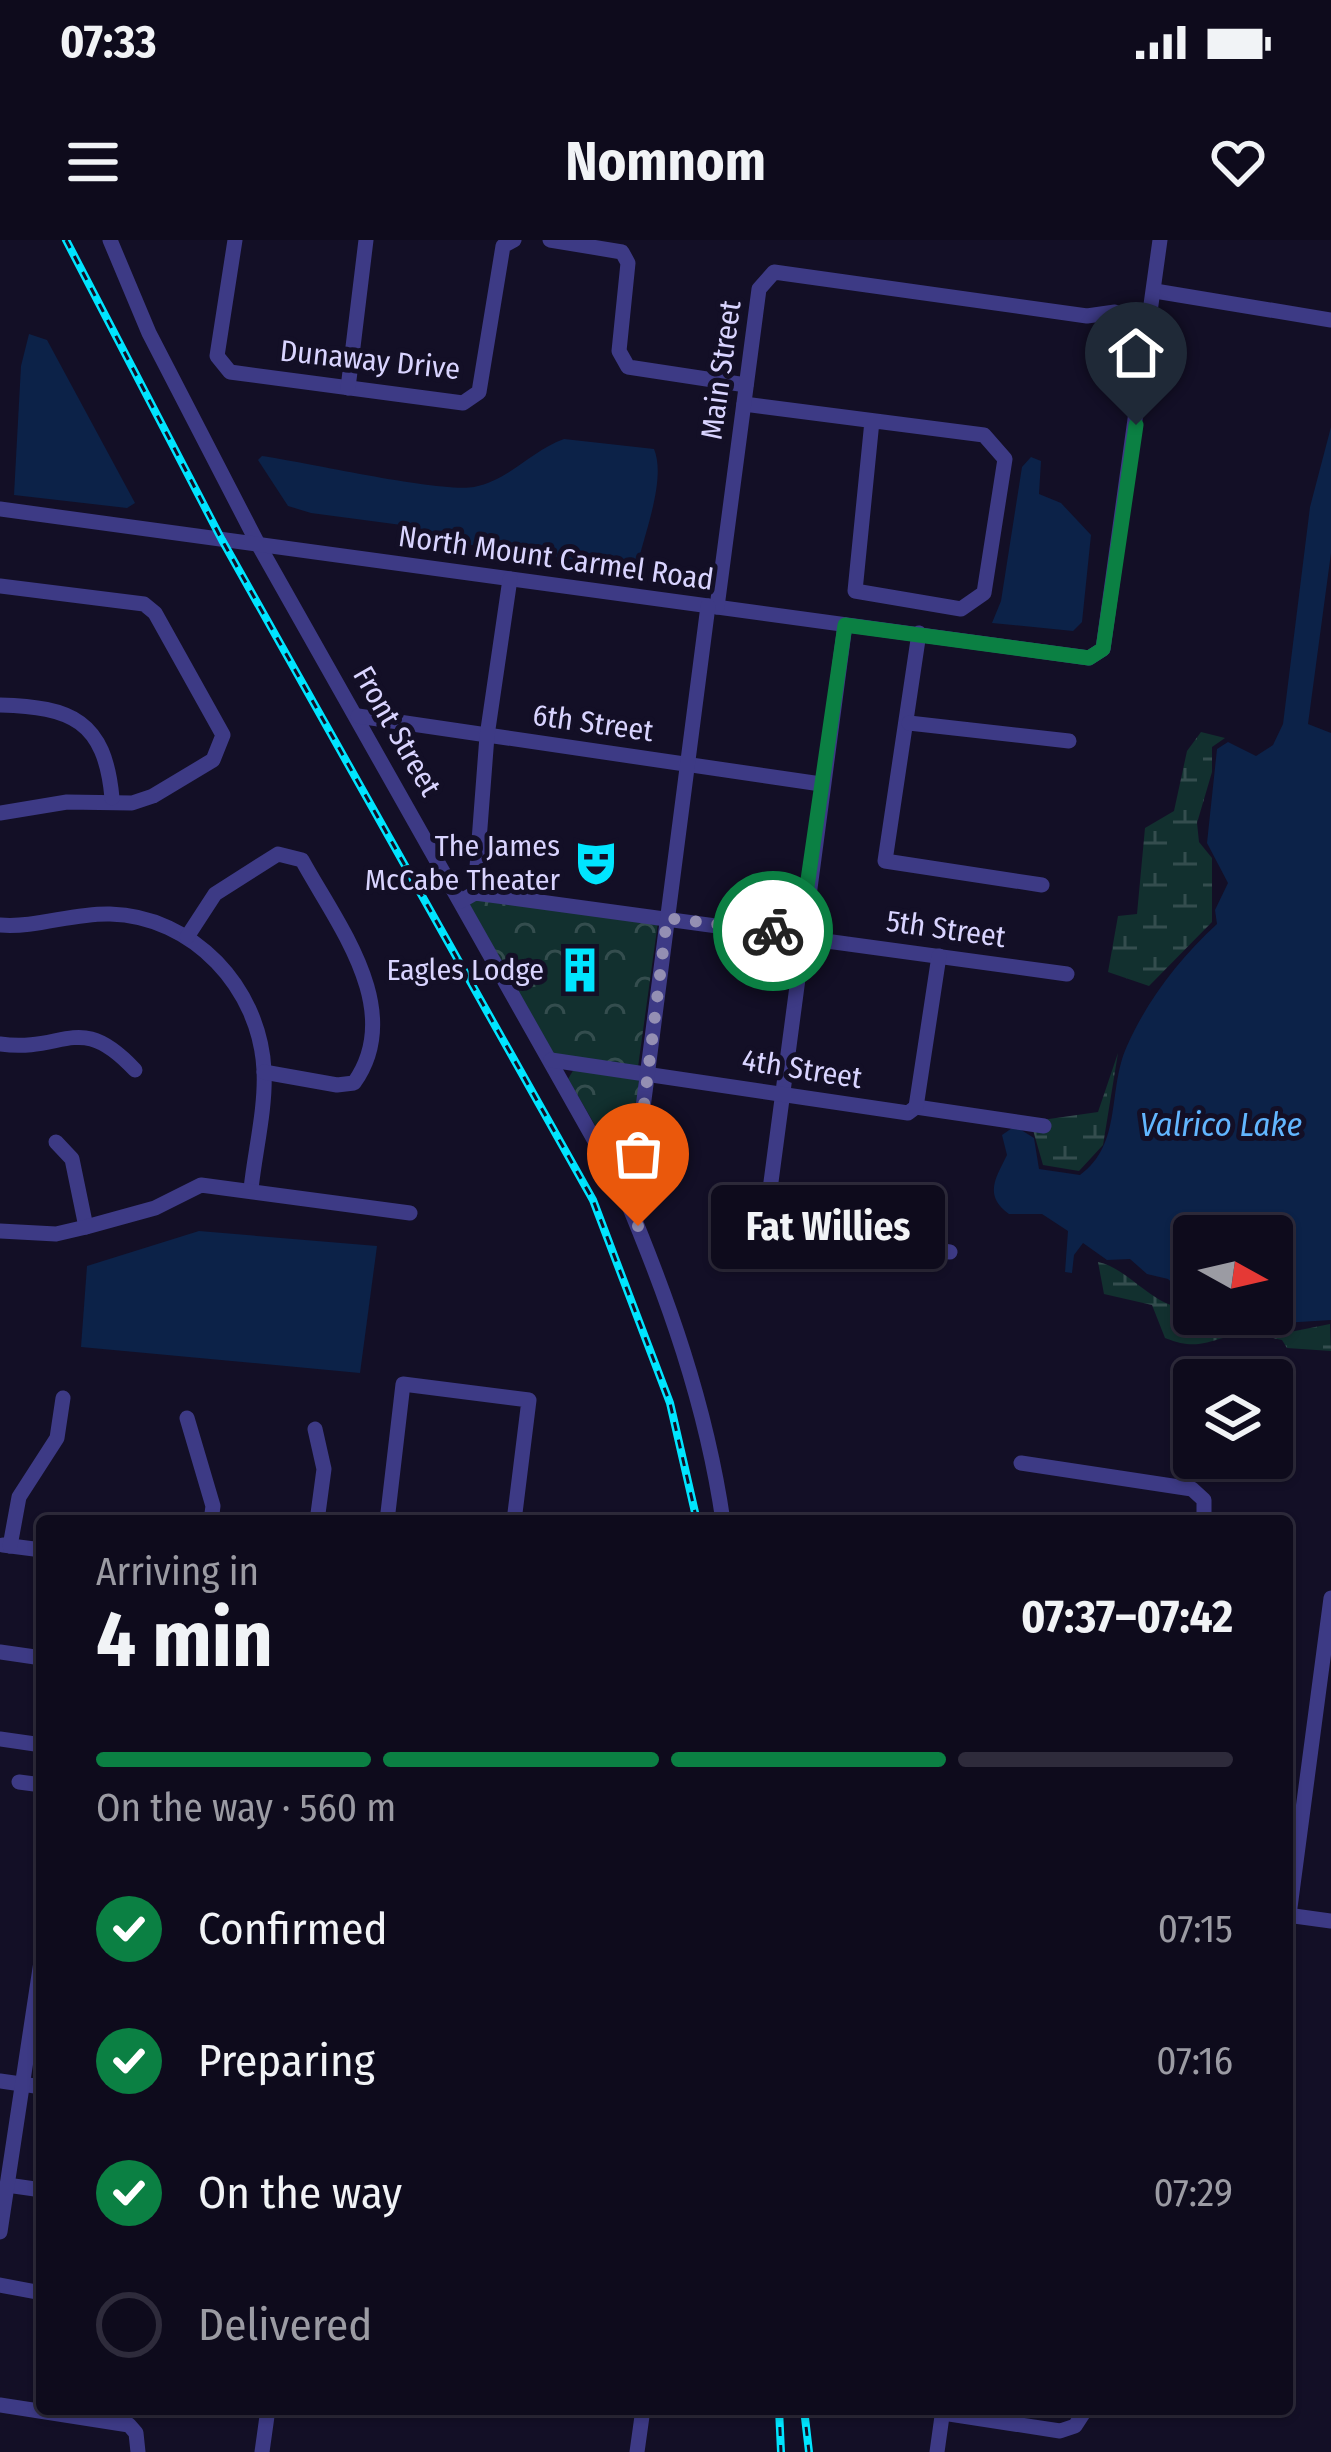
<!DOCTYPE html>
<html lang="en">
<head>
<meta charset="utf-8">
<style>
  :root { --surface:#0e0b1c; --page:#1c1929; --text:#f1f3f6; --muted:#9b9ba3; --line:#2e2b3b; --accent:#0b8043 }
  body { margin:0; font-family:"Fira Sans Condensed",sans-serif; background:var(--page); color:var(--text); height:100vh; display:flex; flex-direction:column; font-size:45px; white-space:nowrap }
  * { box-sizing:border-box; margin:0 }
  p { font-size:39px; color:var(--muted) }
  .icon { flex:none; width:66px; height:66px; fill:none; stroke:currentColor; stroke-width:2; stroke-linecap:round; stroke-linejoin:round }
  .map { position:relative; flex:1; overflow:hidden }
  .panel { position:absolute; left:36px; top:1275px; width:1257px; height:900px; display:flex; flex-direction:column; background:var(--surface); border-radius:12px; box-shadow:0 3px 9px #0004,0 0 0 3px var(--line) }
  .panel>* { flex:none }
  .needle { width:78px; rotate:98deg }
  .controls { position:absolute; left:1173px; top:975px; display:grid; gap:24px }
  .controls a { display:grid; place-items:center; width:120px; height:120px; border-radius:12px; background:var(--surface); box-shadow:0 3px 9px #0004,0 0 0 3px var(--line); font-size:60px }
  .pin { position:absolute; display:grid; place-items:center; width:102px; height:102px; color:#fff; margin:-123px -51px; border-radius:50% 50% 50% 0; rotate:-45deg; box-shadow:0 0 12px #0007 }
  .pin .icon { rotate:45deg }
  .courier { position:absolute; display:grid; place-items:center; width:120px; height:120px; margin:-60px; border:9px solid #0b8043; border-radius:50%; background:#fff; color:#222; box-shadow:0 3px 15px #0007 }
  .bubble { position:absolute; height:84px; border-radius:12px; background:var(--surface); box-shadow:0 3px 9px #0004,0 0 0 3px var(--line); font-size:39px; font-weight:700; line-height:84px; text-align:center }
  .headline em { font-style:normal; font-weight:700 }
  .headline div { display:flex; flex-direction:column-reverse }
  .headline { display:flex; align-items:center; justify-content:space-between; height:204px; padding:0 60px }
  h1 { font-size:78px; font-weight:700; line-height:90px }
  .bar { display:grid; grid-template-columns:repeat(4,1fr); gap:18px 12px; align-content:center; height:144px; padding:0 60px }
  .bar i { height:15px; border-radius:9px; background:var(--line) }
  .bar .active { background:var(--accent) }
  .bar p { grid-column:span 4 }
  ol { padding:0 60px; list-style:none }
  li { display:flex; align-items:center; gap:36px; height:132px }
  li p { margin-inline-start:auto }
  li .icon { padding:12px; border-radius:50%; background:var(--accent); color:#fff; stroke-width:4 }
  li:last-child { color:var(--muted) }
  li i { width:66px; height:66px; border:6px solid var(--line); border-radius:50% }
  .status { display:flex; justify-content:space-between; align-items:center; height:84px; padding:0 60px; background:var(--surface); direction:ltr }
  .status svg { height:33px; fill:currentColor }
  header { display:flex; justify-content:space-between; align-items:center; height:156px; padding:0 60px; background:var(--surface); font-size:54px; font-weight:700 }
  .map>svg:first-child { display:block }
  .wetland { fill:url(#wetland-marsh) }
  .park { fill:url(#park-crowns) }
  .water { fill:#0c2248 }
  .lines { fill:none; stroke-linecap:round; stroke-linejoin:round }
  .minor { stroke:#3d3a85; stroke-width:15 }
  .rail-casing { stroke:#00e5ff; stroke-width:8 }
  .rail { stroke:#130f26; stroke-width:3; stroke-dasharray:9; stroke-linecap:butt }
  .done { stroke:#948fb3; stroke-width:12; stroke-dasharray:0 21.6 }
  .route { stroke:#0b8043; stroke-width:15 }
  .labels { text-anchor:middle; stroke-width:10; stroke-linejoin:round; paint-order:stroke }
  .street-label { font-size:30px; fill:#d9d4ff; stroke:#130f26 }
  .poi-label { font-size:30px; fill:#d9d4ff; stroke:#130f26; text-anchor:end }
  .water-label { font-size:33px; font-style:italic; fill:#62b6ff; stroke:#130f26 }
</style>
</head>
<body>
<div class="status"><b>07:33</b><svg viewBox="0 0 49 12"><path d="M0 12V9h3v3zM5 12V6h3v6zM10 12V3h3v9zM15 12V0h3v12zM26 1h20v11H26zM47 4h2v5h-2z"/></svg></div>
<header><svg class="icon" aria-label="menu" viewBox="0 0 24 24"><path d="M4 6h16M4 12h16M4 18h16"/></svg>Nomnom<svg class="icon" aria-label="heart" viewBox="0 0 24 24"><path d="M12 20l-8-8c-3-5 5-10 8-4 3-6 11-1 8 4z"/></svg></header>
<div class="map">
<svg width="1331" height="2212" viewBox="0 0 1331 2212">
  <defs>
    <pattern id="wetland-marsh" width="20" height="14" patternUnits="userSpaceOnUse" patternTransform="scale(3)"><rect width="20" height="14" fill="#12302f"/><path d="M1 5h8M5 5V1M11 12h8M15 12V8" fill="none" stroke="#344d4e"/></pattern>
    <pattern id="park-crowns" width="20" height="18" patternUnits="userSpaceOnUse" patternTransform="scale(3)"><rect width="20" height="18" fill="#12302f"/><path d="M2 6a3 3 0 1 1 6 0M12 15a3 3 0 1 1 6 0" fill="none" stroke="#344d4e"/></pattern>
  </defs>
  <rect width="100%" height="100%" fill="#130f26"/>
  <!-- wetland -->
  <g class="wetland">
    <path d="M1201,492L1225,498L1212,507V532L1197,583L1199,602L1212,618V682L1149,746L1108,732L1118,676L1137,674L1145,588L1174,571L1187,511Z"/>
    <path d="M1118,813L1103,905L1079,931L1043,925L1033,890L1042,880L1098,872Z"/>
    <path d="M1098,1022C1130,1028 1157,1073 1191,1067L1194,1074L1285,1093L1330,1084L1331,1111L1287,1108L1282,1100C1269,1097 1255,1093 1242,1095C1210,1097 1202,1113 1165,1098L1152,1065L1104,1054Z"/>
  </g>
  <!-- park -->
  <g class="park">
    <path d="M482,658L658,682L638,827L555,816L468,662Z"/>
    <path d="M574,829L639,839L635,900L629,906L605,902L568,839Z"/>
  </g>
  <!-- water -->
  <g class="water">
    <path d="M29,94L47,100L135,263L127,268L14,255L21,126Z"/>
    <path d="M1331,187V313L1308,484L1331,493V1080L1283,1083L1229,1074H1272V996H1194V1063L1168,1039L1147,1034L1130,1019L1107,1020L1083,1003L1074,1015L1072,1033L1065,1032L1068,991L1042,974H1009C983,955 996,938 1007,915L1002,895L1015,886L1034,898L1039,929L1080,935C1123,904 1107,850 1127,806C1148,759 1179,719 1217,684L1215,670L1228,643L1207,603L1217,509L1228,502L1256,516L1273,505L1283,484L1310,267Z"/>
    <path d="M564,199L654,209C666,238 646,289 639,319L622,326L518,312L432,299L409,286L311,273L288,266L258,220L262,216C305,222 440,253 474,247C510,240 532,210 564,199Z"/>
    <path d="M1031,217L1041,221L1039,254L1061,263L1091,295L1082,382L1073,391L992,383L1001,361L1022,227Z"/>
    <path d="M199,991L377,1006L360,1133L81,1107L87,1026Z"/>
  </g>
  <g class="lines">
    <!-- minor -->
    <g class="minor">
      <path d="M110,0L149,93L258,304L622,949C668,1058 706,1164 723,1281"/>
      <path d="M235,0L217,116L230,132L463,163L479,152L503,6L514,0"/>
      <path d="M550,0L622,12L628,23L619,111L628,127L746,145"/>
      <path d="M1155,51L1331,80"/>
      <path d="M348,148L366,0"/>
      <path d="M744,164L984,195L1005,219L984,353L961,369L855,351L872,181"/>
      <path d="M0,269L1089,418L1103,409L1160,0"/>
      <path d="M0,346L144,364L155,373L223,495L213,520L153,556L132,563L67,562L0,573"/>
      <path d="M717,367L759,49L774,32L1087,76L1115,72"/>
      <path d="M845,385L765,987L950,1012"/>
      <path d="M919,393L885,621L1042,645"/>
      <path d="M0,465C71,467 105,480 112,558"/>
      <path d="M358,476L821,544"/>
      <path d="M909,483L1069,501"/>
      <path d="M475,653L487,496L510,339"/>
      <path d="M461,661L475,653L1067,734"/>
      <path d="M0,685C37,688 72,673 110,674C193,676 260,748 264,830C266,868 255,911 251,949"/>
      <path d="M187,697L215,654L278,614L302,620C337,684 406,770 354,843L337,845L264,832"/>
      <path d="M0,804C66,813 79,770 135,830"/>
      <path d="M551,820L908,873L916,867L1044,886"/>
      <path d="M916,867L939,716"/>
      <path d="M56,902L72,919L86,987"/>
      <path d="M622,949L637,914L708,366"/>
      <path d="M0,991L56,994L86,987L155,968L201,945L410,973"/>
      <path d="M187,1178L213,1266L211,1281"/>
      <path d="M315,1189L324,1229L317,1281"/>
      <path d="M1021,1223L1192,1249L1204,1260V1281"/>
      <path d="M387,1281L403,1144L529,1160L514,1281"/>
      <path d="M3,1305L42,1310"/>
      <path d="M10,1306L19,1257L57,1198L63,1158"/>
      <path d="M0,1412L42,1418"/>
      <path d="M0,1499L42,1505"/>
      <path d="M19,1542L42,1545"/>
      <path d="M1287,1675L1331,1681"/>
      <path d="M1289,1675L1331,1358"/>
      <path d="M0,1841L42,1847"/>
      <path d="M7,1945L42,1950"/>
      <path d="M0,1992L42,1715"/>
      <path d="M0,2045L42,2053"/>
      <path d="M0,2165L129,2185L136,2193L138,2212"/>
      <path d="M943,2173L1060,2191L1075,2186L1086,2169"/>
      <path d="M262,2212L268,2169"/>
      <path d="M637,2212L643,2169"/>
      <path d="M937,2212L943,2169"/>
    </g>
    <!-- rail casing -->
    <g class="rail-casing">
      <g id="rail">
        <path d="M66,0L222,300L593,960L670,1163L697,1281"/>
        <path d="M779,2169L781,2212"/>
        <path d="M804,2169L809,2212"/>
      </g>
    </g>
    <!-- rail -->
    <use href="#rail" class="rail"/>
  </g>
  <g class="lines">
    <!-- done -->
    <path class="done" d="M638,986L622,950L638,914L667,678L773,691"/>
    <!-- route -->
    <path class="route" d="M773,691L800,695L845,385L1089,418L1103,409L1136,185"/>
  </g>
  <!-- icons -->
  <defs>
    <g id="theatre-bare" transform="scale(3.6)"><path d="M-5-5.5Q0-4 5-5.5V0Q5 5 0 6Q-5 5-5 0ZM-3.3-2.5H-1v1.5H-3.3ZM1-2.5H3.3v1.5H1ZM-2.8 1Q0 5.5 2.8 1Z" fill="#00e5ff" stroke="#130f26" stroke-width="2.5" paint-order="stroke"/></g>
    <g id="building-bare" transform="scale(3.6)"><path d="M-4-6H4V6H1V3H-1V6H-4ZM-2.5-4.3h1.7v1.8h-1.7ZM.8-4.3h1.7v1.8H.8ZM-2.5-1h1.7V.8h-1.7ZM.8-1h1.7V.8H.8Z" fill="#00e5ff" stroke="#130f26" stroke-width="2.5" paint-order="stroke"/></g>
  </defs>
  <g fill-rule="evenodd">
    <use href="#theatre-bare" x="596" y="623"/>
    <use href="#building-bare" x="580" y="730"/>
  </g>
  <g class="labels">
    <!-- street labels -->
    <g class="street-label">
      <text transform="translate(370 120) rotate(6)" y="10">Dunaway Drive</text>
      <text transform="translate(721 130) rotate(-82)" y="10">Main Street</text>
      <text transform="translate(556 318) rotate(8)" y="10">North Mount Carmel Road</text>
      <text transform="translate(593 483) rotate(8)" y="10">6th Street</text>
      <text transform="translate(397 491) rotate(60)" y="10">Front Street</text>
      <text transform="translate(946 689) rotate(8)" y="10">5th Street</text>
      <text transform="translate(802 829) rotate(9)" y="10">4th Street</text>
    </g>
    <!-- poi labels -->
    <g class="poi-label">
      <text x="560" y="616">The James<tspan x="560" dy="34">McCabe Theater</tspan></text>
      <text x="544" y="740">Eagles Lodge</text>
    </g>
    <!-- water labels -->
    <g class="water-label">
      <text x="1221" y="896">Valrico Lake</text>
    </g>
  </g>
</svg>
<div class="controls">
<a><svg class="needle" viewBox="-14 -14 28 28"><path d="M0-13l5 13h-10z" fill="#e53935"/><path d="M0 13l5-13h-10z" fill="#9b9ba3"/></svg></a>
<a><svg class="icon" aria-label="layers" viewBox="0 0 24 24"><path d="M12 4l9 5-9 5-9-5zM3 14l9 5 9-5"/></svg></a>
</div>
<div class="pin" style="left:638px;top:986px;background:#ea580c"><svg class="icon" aria-label="bag" viewBox="0 0 24 24"><path d="M5 8h14l-1 12H6zM9 8a3 3 0 0 1 6 0"/></svg></div>
<div class="pin" style="left:1136px;top:185px;background:#1f2937"><svg class="icon" aria-label="home" viewBox="0 0 24 24"><path d="M3 11l9-7 9 7M6 9v11h12V9"/></svg></div>
<div class="courier" style="left:773px;top:691px"><svg class="icon" aria-label="bike" viewBox="0 0 24 24"><circle cx="6" cy="16" r="4"/><circle cx="18" cy="16" r="4"/><path d="M6 16l4-8h5l3 8M10 8l3 8H6M13 5h3"/></svg></div>
<div class="bubble" style="left:711px;top:945px;width:234px">Fat Willies</div>
<section class="panel">
<div class="headline"><div><h1>4 min</h1><p>Arriving in</p></div><em>07:37–07:42</em></div>
<div class="bar"><i class="active"></i><i class="active"></i><i class="active"></i><i></i><p>On the way · 560 m</p></div>
<ol>
<li><svg class="icon" aria-label="check" viewBox="0 0 24 24"><path d="M5 12l5 5 9-10"/></svg>Confirmed<p>07:15</p></li>
<li><svg class="icon" aria-label="check" viewBox="0 0 24 24"><path d="M5 12l5 5 9-10"/></svg>Preparing<p>07:16</p></li>
<li><svg class="icon" aria-label="check" viewBox="0 0 24 24"><path d="M5 12l5 5 9-10"/></svg>On the way<p>07:29</p></li>
<li><i></i>Delivered</li>
</ol>
</section>
</div>
</body>
</html>
